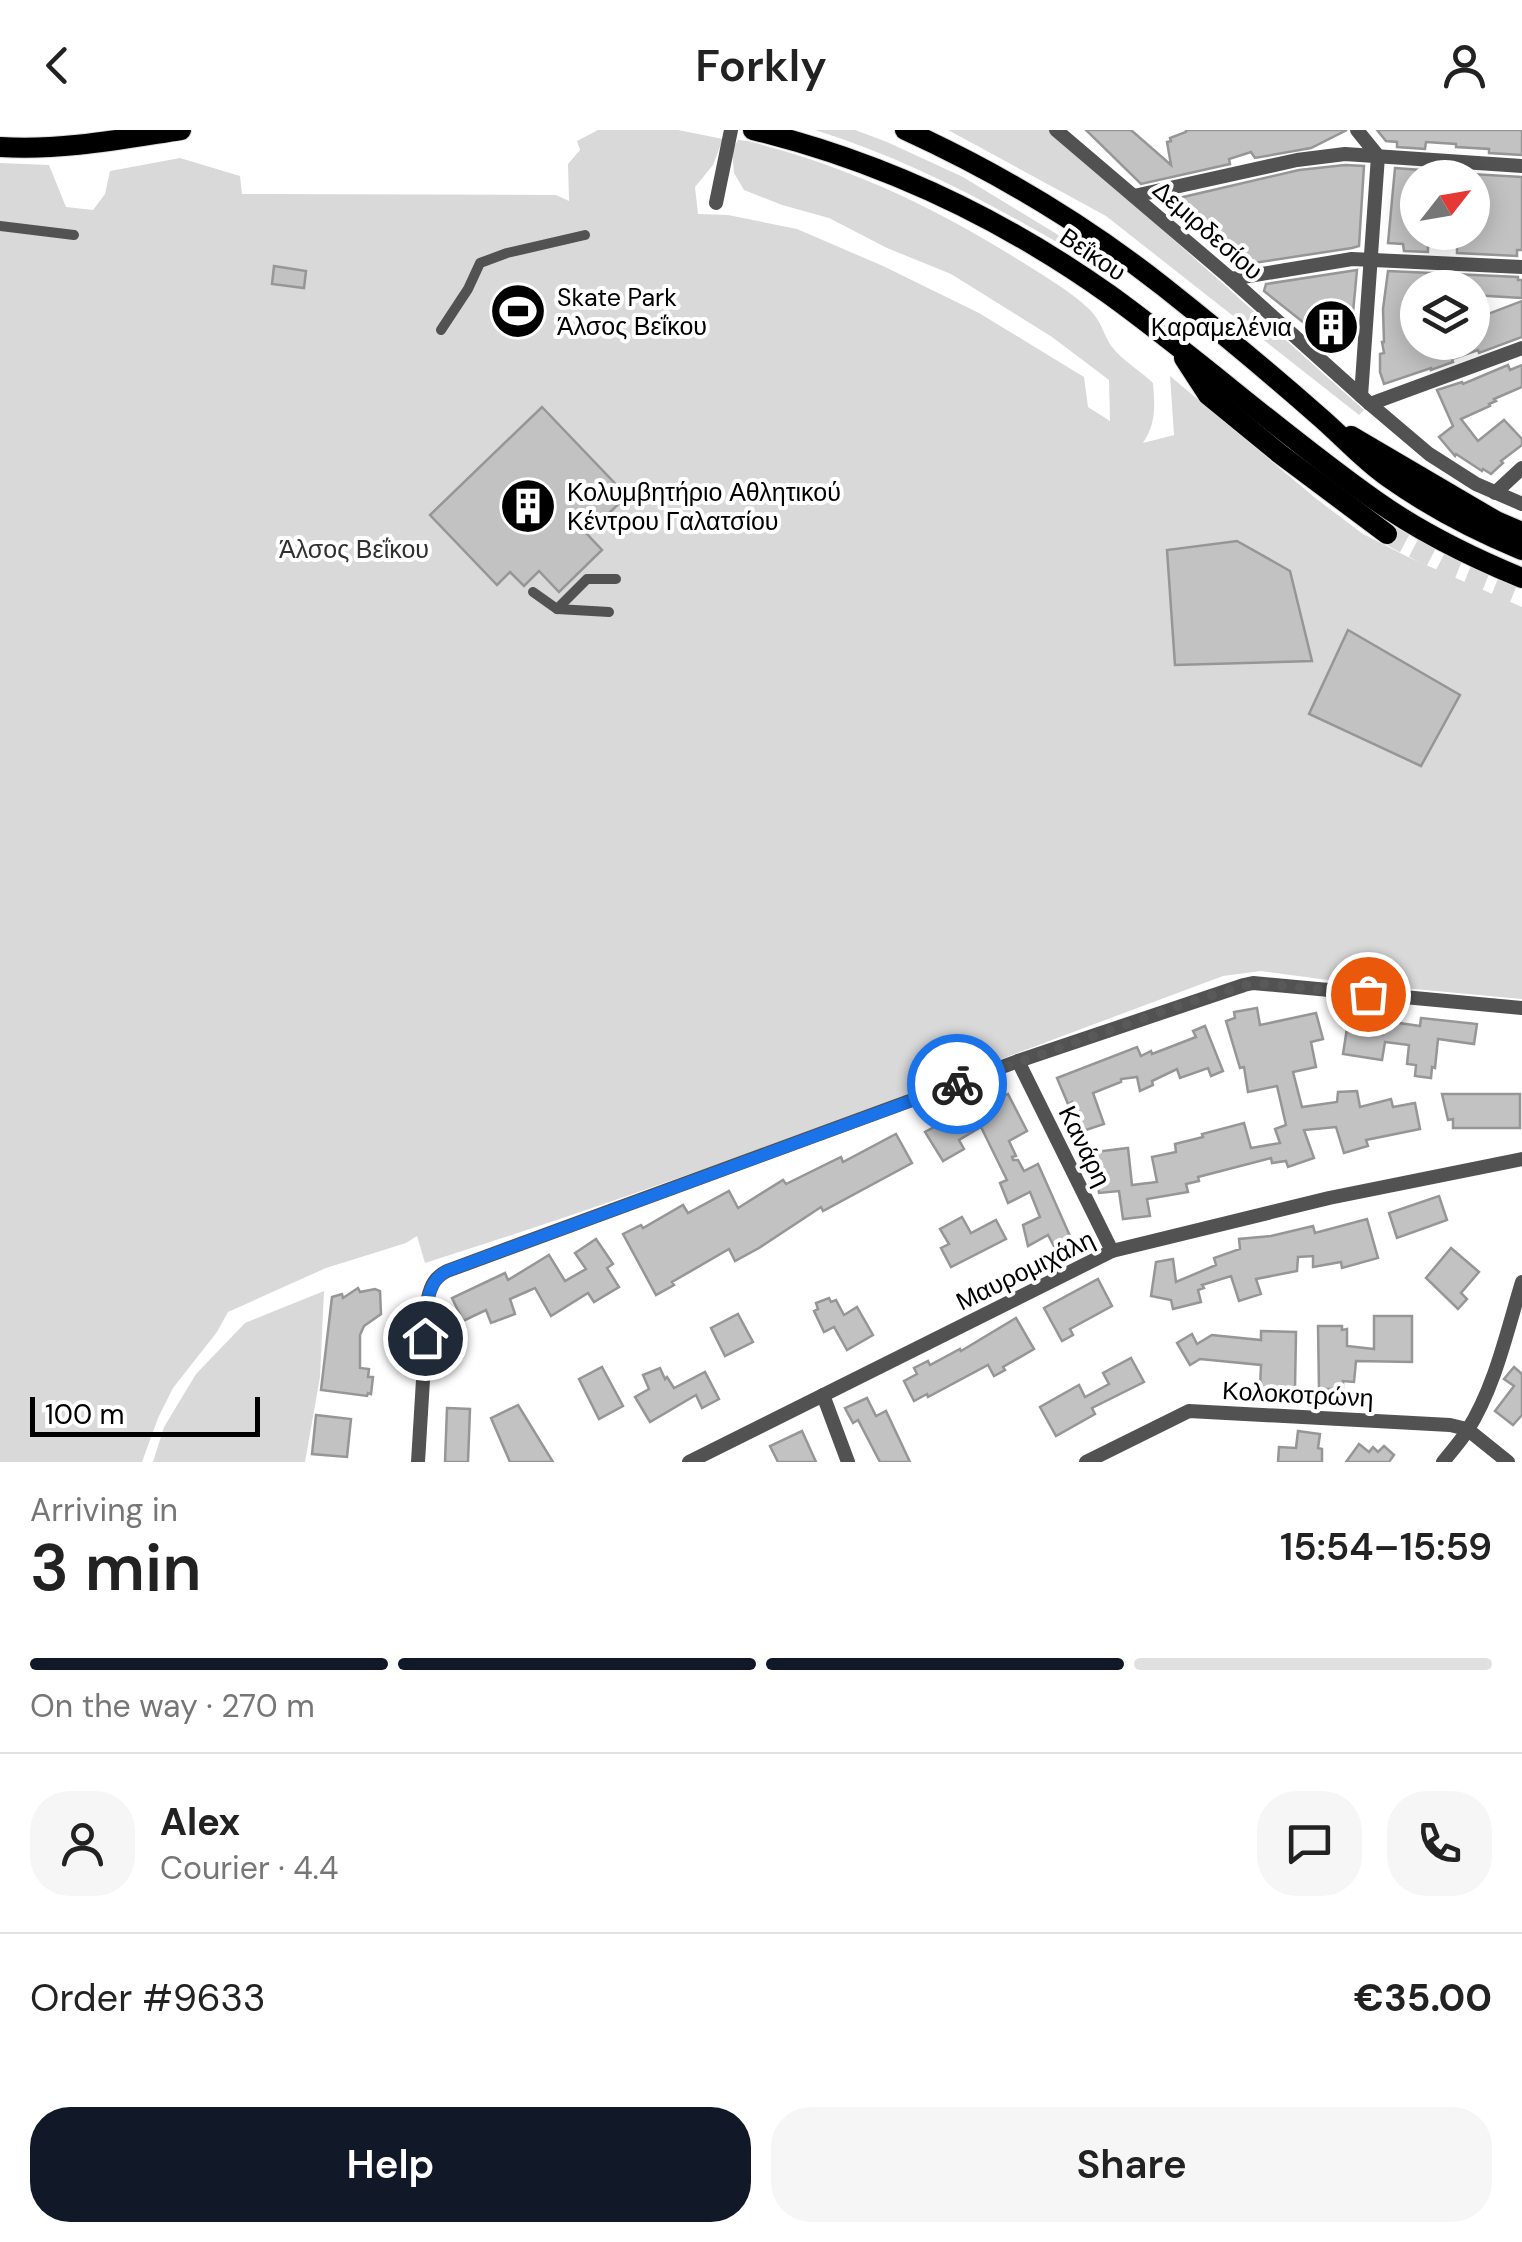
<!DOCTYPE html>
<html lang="en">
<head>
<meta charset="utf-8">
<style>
  :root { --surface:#fff; --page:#f6f6f6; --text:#222; --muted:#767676; --line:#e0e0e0; --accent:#111827 }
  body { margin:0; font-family:"DM Sans",sans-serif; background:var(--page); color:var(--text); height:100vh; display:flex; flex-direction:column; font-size:38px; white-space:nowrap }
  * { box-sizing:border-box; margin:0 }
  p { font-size:32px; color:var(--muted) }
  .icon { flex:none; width:55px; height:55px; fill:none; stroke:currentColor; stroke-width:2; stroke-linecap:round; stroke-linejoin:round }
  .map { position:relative; height:1332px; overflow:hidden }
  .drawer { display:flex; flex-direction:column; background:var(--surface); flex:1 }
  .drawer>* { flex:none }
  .needle { width:65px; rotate:59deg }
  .fabs { position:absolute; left:1400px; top:30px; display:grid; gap:20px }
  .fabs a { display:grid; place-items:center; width:90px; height:90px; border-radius:50%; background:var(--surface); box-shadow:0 5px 25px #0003; font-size:50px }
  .scale { position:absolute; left:30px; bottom:25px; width:230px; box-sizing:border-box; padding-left:10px; border:5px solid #000; border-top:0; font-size:28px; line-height:35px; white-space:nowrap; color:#000; -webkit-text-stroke:8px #fff; paint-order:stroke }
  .pin { position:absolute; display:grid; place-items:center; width:85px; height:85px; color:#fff; margin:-42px; border:5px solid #fff; border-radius:50%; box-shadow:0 2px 10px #0007 }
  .courier { position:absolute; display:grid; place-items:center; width:100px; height:100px; margin:-50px; border:8px solid #1a73e8; border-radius:50%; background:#fff; color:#222; box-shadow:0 2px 12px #0007 }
  .overview em { font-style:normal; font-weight:600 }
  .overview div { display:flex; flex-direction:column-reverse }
  .overview { display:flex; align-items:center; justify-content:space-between; height:170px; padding:0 30px }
  h1 { font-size:65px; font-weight:600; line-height:75px }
  .bar { display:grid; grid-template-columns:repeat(4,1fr); gap:15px 10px; align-content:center; height:120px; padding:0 30px }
  .bar i { height:12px; border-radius:8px; background:var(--line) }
  .bar .selected { background:var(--accent) }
  .bar p { grid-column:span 4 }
  .line { display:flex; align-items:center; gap:25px; padding:0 30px; border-top:2px solid var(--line) }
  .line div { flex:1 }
  .round { display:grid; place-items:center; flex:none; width:105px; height:105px; border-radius:40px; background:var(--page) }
  .action { display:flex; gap:20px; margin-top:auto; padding:20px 30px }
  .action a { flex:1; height:115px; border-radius:40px; background:var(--accent); color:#fff; font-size:40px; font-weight:600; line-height:115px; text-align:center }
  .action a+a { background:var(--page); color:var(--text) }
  header { display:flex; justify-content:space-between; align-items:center; height:130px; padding:0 30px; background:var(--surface); font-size:45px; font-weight:600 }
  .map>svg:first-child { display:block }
  .green { fill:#d9d9d9 }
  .building { fill:#c2c2c2; stroke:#969696; stroke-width:2.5 }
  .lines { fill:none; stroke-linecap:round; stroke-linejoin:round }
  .primary-tunnel { stroke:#d9d9d9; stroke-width:20; stroke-dasharray:20 10; stroke-linecap:butt }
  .primary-casing { stroke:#dbdbdb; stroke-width:22 }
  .pedestrian { stroke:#525252; stroke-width:10 }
  .minor { stroke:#525252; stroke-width:14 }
  .primary { stroke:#000; stroke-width:20 }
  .done { stroke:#595959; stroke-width:10; stroke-dasharray:0 18 }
  .route { stroke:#1a73e8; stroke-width:12 }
  .labels { text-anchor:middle; stroke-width:8; stroke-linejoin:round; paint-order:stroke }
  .street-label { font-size:25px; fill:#000; stroke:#fff }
  .poi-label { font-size:25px; fill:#000; stroke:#fff; text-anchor:start }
  .park-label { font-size:25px; fill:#303030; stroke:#fff }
</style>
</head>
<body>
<header><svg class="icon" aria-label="back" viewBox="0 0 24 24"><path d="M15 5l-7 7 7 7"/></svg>Forkly<svg class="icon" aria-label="person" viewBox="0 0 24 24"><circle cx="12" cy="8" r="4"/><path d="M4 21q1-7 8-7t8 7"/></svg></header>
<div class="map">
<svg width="1522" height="1332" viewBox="0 0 1522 1332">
  <rect width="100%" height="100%" fill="#fff"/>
  <!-- green -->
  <g class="green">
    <path d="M598,0H678L723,9L713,35L695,57L698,84L728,85L797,99L883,136L979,183L1084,247L1088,277L1110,291L1109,250L1052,207L951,144L887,118L829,88L782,75L744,60L734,43L732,20L738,10L748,11C844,35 931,75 1014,127C1039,143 1068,159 1089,179C1104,194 1103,206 1113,218C1121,229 1143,243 1153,253C1155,277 1156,293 1143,313L1174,305L1170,246L1314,367L1363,404L1408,427L1522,477V869L1350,853L1261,841L1223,846C959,944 695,1048 425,1133L417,1106L406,1113L326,1138L228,1182L217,1202L173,1258L158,1288L142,1332H0V33L49,35L66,77L93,80L105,64L110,41L180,28L240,46L242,64L556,65L569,71L568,34L580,20L577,11Z"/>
    <path d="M815,0H855L887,12L963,47L1055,103L1120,149C1022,91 924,34 815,0Z"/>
    <path d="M948,0H1051L1364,280L1359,285L1106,86Z"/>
    <path d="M324,1161L320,1247L305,1332H153L164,1297L196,1244L245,1193Z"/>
  </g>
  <!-- building -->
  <g class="building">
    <path d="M1086,0H1131L1171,35L1167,12L1171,11L1170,8L1186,2V0H1347L1311,18L1255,28L1251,22L1229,29L1230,34L1141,54Z"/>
    <path d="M1377,0H1522V25L1489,23V19L1456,17V14L1426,12L1425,19L1397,17V12L1386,11Z"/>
    <path d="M1345,35L1364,36L1359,116L1352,118L1240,135L1198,99L1201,96L1185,84L1179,68L1299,40Z"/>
    <path d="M1395,38L1461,43V48H1418V102H1472V44L1522,47V120H1517V126L1457,123V116L1428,115V122L1404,121L1403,114L1388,113Z"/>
    <path d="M274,136L306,141L304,158L272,154Z"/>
    <path d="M1357,140L1351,204L1328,203V212L1264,161L1266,154Z"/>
    <path d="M1388,141L1518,147V150H1522V168L1472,165V158H1418V164H1407V170H1404L1413,212H1472V190L1522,171V207L1479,223L1478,220L1452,229L1453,232L1431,240V238L1384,254L1380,242V224L1384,223L1382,212H1384L1383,179Z"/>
    <path d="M1508,235L1510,240L1522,235V257L1494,269L1496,271L1489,274L1490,276L1461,289L1478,311L1504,290L1522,309V315L1501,331L1503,333L1491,344L1483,339L1482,341L1456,324L1455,326L1439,307L1453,296L1437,260L1462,252L1463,254Z"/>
    <path d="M542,277L627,366L587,404L602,420L559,462L539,441L524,456L510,442L497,455L430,385Z"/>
    <path d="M1237,411L1290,441L1312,531L1175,535L1167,420Z"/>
    <path d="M1348,500L1460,565L1421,636L1309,584Z"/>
    <path d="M1257,878L1260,895L1316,883L1323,909L1311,912L1316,937L1293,942L1302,977L1337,972L1338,962L1357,961L1360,977L1391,969L1393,977L1415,973L1420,999L1366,1010L1368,1016L1344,1023L1336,997L1304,1000L1314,1028L1288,1037L1286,1031L1272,1033L1271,1028L1198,1047L1199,1051L1186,1054L1188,1062L1147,1069L1150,1086L1123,1089L1119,1061L1099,1063L1094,1022L1128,1018L1132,1055L1157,1052L1152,1027L1176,1022L1175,1014L1203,1007L1202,1004L1244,993L1251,1018L1280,1013L1275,999L1286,995L1277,956L1248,962L1244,937L1240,938L1226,891L1235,888L1234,882Z"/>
    <path d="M1421,888L1477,894L1474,914L1438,909L1435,938L1432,937L1431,948L1415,946L1416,935L1407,934L1409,915L1385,912L1382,930L1343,924L1347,898L1383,904L1385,891L1420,896Z"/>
    <path d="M1205,896L1223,941L1211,946L1208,938L1180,948L1177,939L1152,951L1153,955L1140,961L1137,947L1121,949V952L1093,963L1104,994L1083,1001L1072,972L1068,974L1057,948L1137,917L1141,926L1151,921L1152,924L1196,907L1193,901Z"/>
    <path d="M1008,964L1027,1001L1009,1011L1016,1026L1012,1027L1013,1030H1018L1024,1041L1038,1034L1074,1115L1057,1122L1048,1105L1028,1116L1023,1095L1040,1087L1030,1062L1008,1073L1000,1053L1007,1050L981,997L959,1010L964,1019L943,1031L925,1002L956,985L959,989Z"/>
    <path d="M1442,964H1520V998H1453V989L1448,990Z"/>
    <path d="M896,1004L912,1033L823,1081L821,1077L759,1118L735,1131L729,1119L672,1152L674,1155L656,1165L623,1104L641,1095L643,1098L683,1075L688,1083L729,1061L738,1078L783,1050L786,1054L841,1027L843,1032Z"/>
    <path d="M1439,1066L1447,1090L1397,1108L1389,1083Z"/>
    <path d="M962,1087L971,1103L996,1090L1006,1109L951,1137L941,1118L949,1114L940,1099Z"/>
    <path d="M1367,1089L1378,1128L1342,1138L1341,1132L1313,1137V1126L1298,1127L1297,1141L1256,1149L1261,1164L1239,1171L1231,1146L1202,1155L1204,1158L1198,1160L1201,1172L1173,1179L1171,1170L1151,1166L1156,1132L1173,1129L1176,1152L1216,1135L1214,1128L1240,1119L1239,1109L1271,1106L1313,1096L1315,1103Z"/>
    <path d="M596,1109L613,1134L607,1138L619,1157L594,1172L588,1163L551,1186L535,1158L510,1169L515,1184L491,1193L486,1180L463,1191L452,1168L505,1143L508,1150L549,1125L565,1151L586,1139L575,1123Z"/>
    <path d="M1451,1118L1479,1142L1461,1163L1467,1169L1458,1179L1426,1148Z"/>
    <path d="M1098,1149L1112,1176L1070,1199L1073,1205L1062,1211L1044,1178Z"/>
    <path d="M358,1158L360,1162L375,1159L380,1161L381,1184L364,1196L360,1205V1238L369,1239L368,1247H373L371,1264L368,1263L367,1266L321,1260L332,1167L342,1164L343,1168Z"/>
    <path d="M829,1168L831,1172L836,1170L844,1185L857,1177L873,1205L847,1220L834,1197L824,1202L814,1181L818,1179L816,1173Z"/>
    <path d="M738,1184L753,1212L725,1226L711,1198Z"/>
    <path d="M1374,1186H1412V1232L1356,1231L1354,1252L1343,1251V1259H1319L1318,1196H1342V1200L1347,1199V1216L1374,1219Z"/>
    <path d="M1016,1188L1034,1219L1003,1237L1005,1240L994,1246L988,1235L928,1267L927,1264L914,1271L904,1251L917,1244L914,1238L928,1231L930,1235L960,1219L961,1221Z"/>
    <path d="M1261,1201L1296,1202L1295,1259L1260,1258L1261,1235L1200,1229L1190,1235L1177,1213L1192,1204L1197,1214L1212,1205L1261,1210Z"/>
    <path d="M1131,1228L1144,1252L1092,1278L1095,1284L1056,1306L1040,1277L1079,1255L1085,1267L1109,1254L1103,1243Z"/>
    <path d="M602,1237L623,1276L599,1289L579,1249Z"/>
    <path d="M1514,1237L1522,1244V1285L1513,1295L1495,1281L1514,1256L1504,1249Z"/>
    <path d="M660,1238L665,1249L667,1247L674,1258L705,1242L719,1269L702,1278L696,1265L650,1292L635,1267L649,1259L643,1245Z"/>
    <path d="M867,1268L876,1286L886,1281L910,1332H880L858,1290L853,1293L845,1278Z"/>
    <path d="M518,1275L553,1332H510L491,1288Z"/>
    <path d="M447,1278L470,1279L468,1332H445Z"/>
    <path d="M316,1285L351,1289L347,1327L312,1324Z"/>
    <path d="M802,1301L816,1332H778L770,1316Z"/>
    <path d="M1298,1301L1320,1304L1318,1318L1322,1319V1332H1278L1279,1317L1296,1318Z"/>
    <path d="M1359,1314L1369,1322L1373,1317L1378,1322L1384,1316L1394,1325L1389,1332H1346Z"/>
  </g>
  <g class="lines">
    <!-- primary-tunnel -->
    <path class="primary-tunnel" d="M1387,404L1452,438L1522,466"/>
    <!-- primary casing -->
    <g class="primary-casing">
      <g id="primary">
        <path d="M753,0C884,32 1000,87 1110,165C1200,230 1284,306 1375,370C1420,402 1471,427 1522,448"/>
        <path d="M905,0C997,42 1084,94 1164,157C1217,199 1270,243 1321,288C1344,308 1364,331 1389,348C1430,377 1476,401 1522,420"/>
        <path d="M0,17C60,21 122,9 181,0"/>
        <path d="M1184,228L1208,265L1280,324L1387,404"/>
        <path d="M1351,306L1496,391L1522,402"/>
      </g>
    </g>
    <!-- pedestrian -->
    <g class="pedestrian">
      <path d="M0,96L74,105"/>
      <path d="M441,200L468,159L480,133L507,123L585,105"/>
      <path d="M533,462L557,479L587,449H616"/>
      <path d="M557,479L609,482"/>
    </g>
    <!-- minor -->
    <g class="minor">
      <path d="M1056,0L1231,149L1370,274L1429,324L1476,354L1522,374"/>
      <path d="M1357,0L1378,26L1361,266"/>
      <path d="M1134,66L1297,30L1345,24L1522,36"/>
      <path d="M716,73L731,0"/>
      <path d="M1231,149L1352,129L1522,137"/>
      <path d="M1370,274L1522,218"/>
      <path d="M1495,363L1522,338"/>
      <path d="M1018,931L1112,1121"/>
      <path d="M823,1265L848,1332"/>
      <path d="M418,1332L428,1168C431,1155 435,1147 447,1141L1018,931L1244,855L1253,853L1522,878"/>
      <path d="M689,1332L1112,1121L1329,1068L1522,1029"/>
      <path d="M1086,1332L1189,1281L1450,1295L1467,1299L1508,1332"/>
      <path d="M1443,1332C1451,1322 1460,1312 1467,1301C1495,1257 1507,1201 1522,1152"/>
    </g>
    <!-- primary -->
    <use href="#primary" class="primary"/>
  </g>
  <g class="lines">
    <!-- done -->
    <path class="done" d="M957,954L1193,871L1253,853L1368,864"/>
    <!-- route -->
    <path class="route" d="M425,1208C427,1185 423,1153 447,1141L957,954"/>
  </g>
  <!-- icons -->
  <defs>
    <g id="stadium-disc" transform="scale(2.875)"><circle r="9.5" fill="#000" stroke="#fff"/><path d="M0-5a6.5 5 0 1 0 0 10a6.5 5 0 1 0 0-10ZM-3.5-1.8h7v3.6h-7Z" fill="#fff"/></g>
    <g id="building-disc" transform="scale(2.875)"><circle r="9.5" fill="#000" stroke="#fff"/><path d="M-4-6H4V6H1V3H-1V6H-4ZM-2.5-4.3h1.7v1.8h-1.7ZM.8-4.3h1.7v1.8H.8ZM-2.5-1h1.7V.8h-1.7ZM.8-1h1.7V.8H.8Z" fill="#fff"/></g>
  </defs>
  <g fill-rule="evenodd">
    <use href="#stadium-disc" x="518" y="181"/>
    <use href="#building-disc" x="1331" y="197"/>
    <use href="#building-disc" x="528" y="376"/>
  </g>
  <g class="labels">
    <!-- street labels -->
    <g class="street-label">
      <text transform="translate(1208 100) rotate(41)" y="9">Δεμιρδεσίου</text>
      <text transform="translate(1093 124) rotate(34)" y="9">Βεΐκου</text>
      <text transform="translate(1085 1016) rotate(64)" y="9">Κανάρη</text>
      <text transform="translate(1025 1140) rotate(-26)" y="9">Μαυρομιχάλη</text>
      <text transform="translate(1298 1264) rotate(3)" y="9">Κολοκοτρώνη</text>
    </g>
    <!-- poi labels -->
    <g class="poi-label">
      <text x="557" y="176">Skate Park<tspan x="557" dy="29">Άλσος Βεΐκου</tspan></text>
      <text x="1292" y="206" text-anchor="end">Καραμελένια</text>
      <text x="567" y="371">Κολυμβητήριο Αθλητικού<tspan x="567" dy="29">Κέντρου Γαλατσίου</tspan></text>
    </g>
    <!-- park labels -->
    <g class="park-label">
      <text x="354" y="428">Άλσος Βεΐκου</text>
    </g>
  </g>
</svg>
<div class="fabs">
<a><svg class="needle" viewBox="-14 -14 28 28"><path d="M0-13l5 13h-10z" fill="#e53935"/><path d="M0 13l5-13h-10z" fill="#767676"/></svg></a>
<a><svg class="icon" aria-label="layers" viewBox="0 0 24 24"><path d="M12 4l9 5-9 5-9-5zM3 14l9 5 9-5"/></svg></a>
</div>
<div class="scale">100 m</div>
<div class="pin" style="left:1368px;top:864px;background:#ea580c"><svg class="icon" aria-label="bag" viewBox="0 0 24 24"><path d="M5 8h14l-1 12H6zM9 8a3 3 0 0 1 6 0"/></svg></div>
<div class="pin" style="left:425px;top:1208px;background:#1f2937"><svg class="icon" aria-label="home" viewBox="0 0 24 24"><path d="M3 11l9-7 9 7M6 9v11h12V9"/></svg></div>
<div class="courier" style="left:957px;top:954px"><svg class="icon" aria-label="bike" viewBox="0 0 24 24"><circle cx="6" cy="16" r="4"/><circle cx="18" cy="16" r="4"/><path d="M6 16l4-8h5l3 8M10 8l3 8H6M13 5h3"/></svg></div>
</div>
<section class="drawer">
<div class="overview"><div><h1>3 min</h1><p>Arriving in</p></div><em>15:54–15:59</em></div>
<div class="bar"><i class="selected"></i><i class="selected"></i><i class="selected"></i><i></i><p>On the way · 270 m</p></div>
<div class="line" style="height:180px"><a class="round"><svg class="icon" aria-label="person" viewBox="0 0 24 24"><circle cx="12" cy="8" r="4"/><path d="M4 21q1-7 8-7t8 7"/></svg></a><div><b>Alex</b><p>Courier · 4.4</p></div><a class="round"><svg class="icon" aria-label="chat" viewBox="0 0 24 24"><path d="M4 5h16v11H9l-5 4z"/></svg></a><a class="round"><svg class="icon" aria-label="phone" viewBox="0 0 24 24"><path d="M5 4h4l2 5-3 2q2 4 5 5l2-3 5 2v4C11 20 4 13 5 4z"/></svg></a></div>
<div class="line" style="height:130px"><div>Order #9633</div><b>€35.00</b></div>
<div class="action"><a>Help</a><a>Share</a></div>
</section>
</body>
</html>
